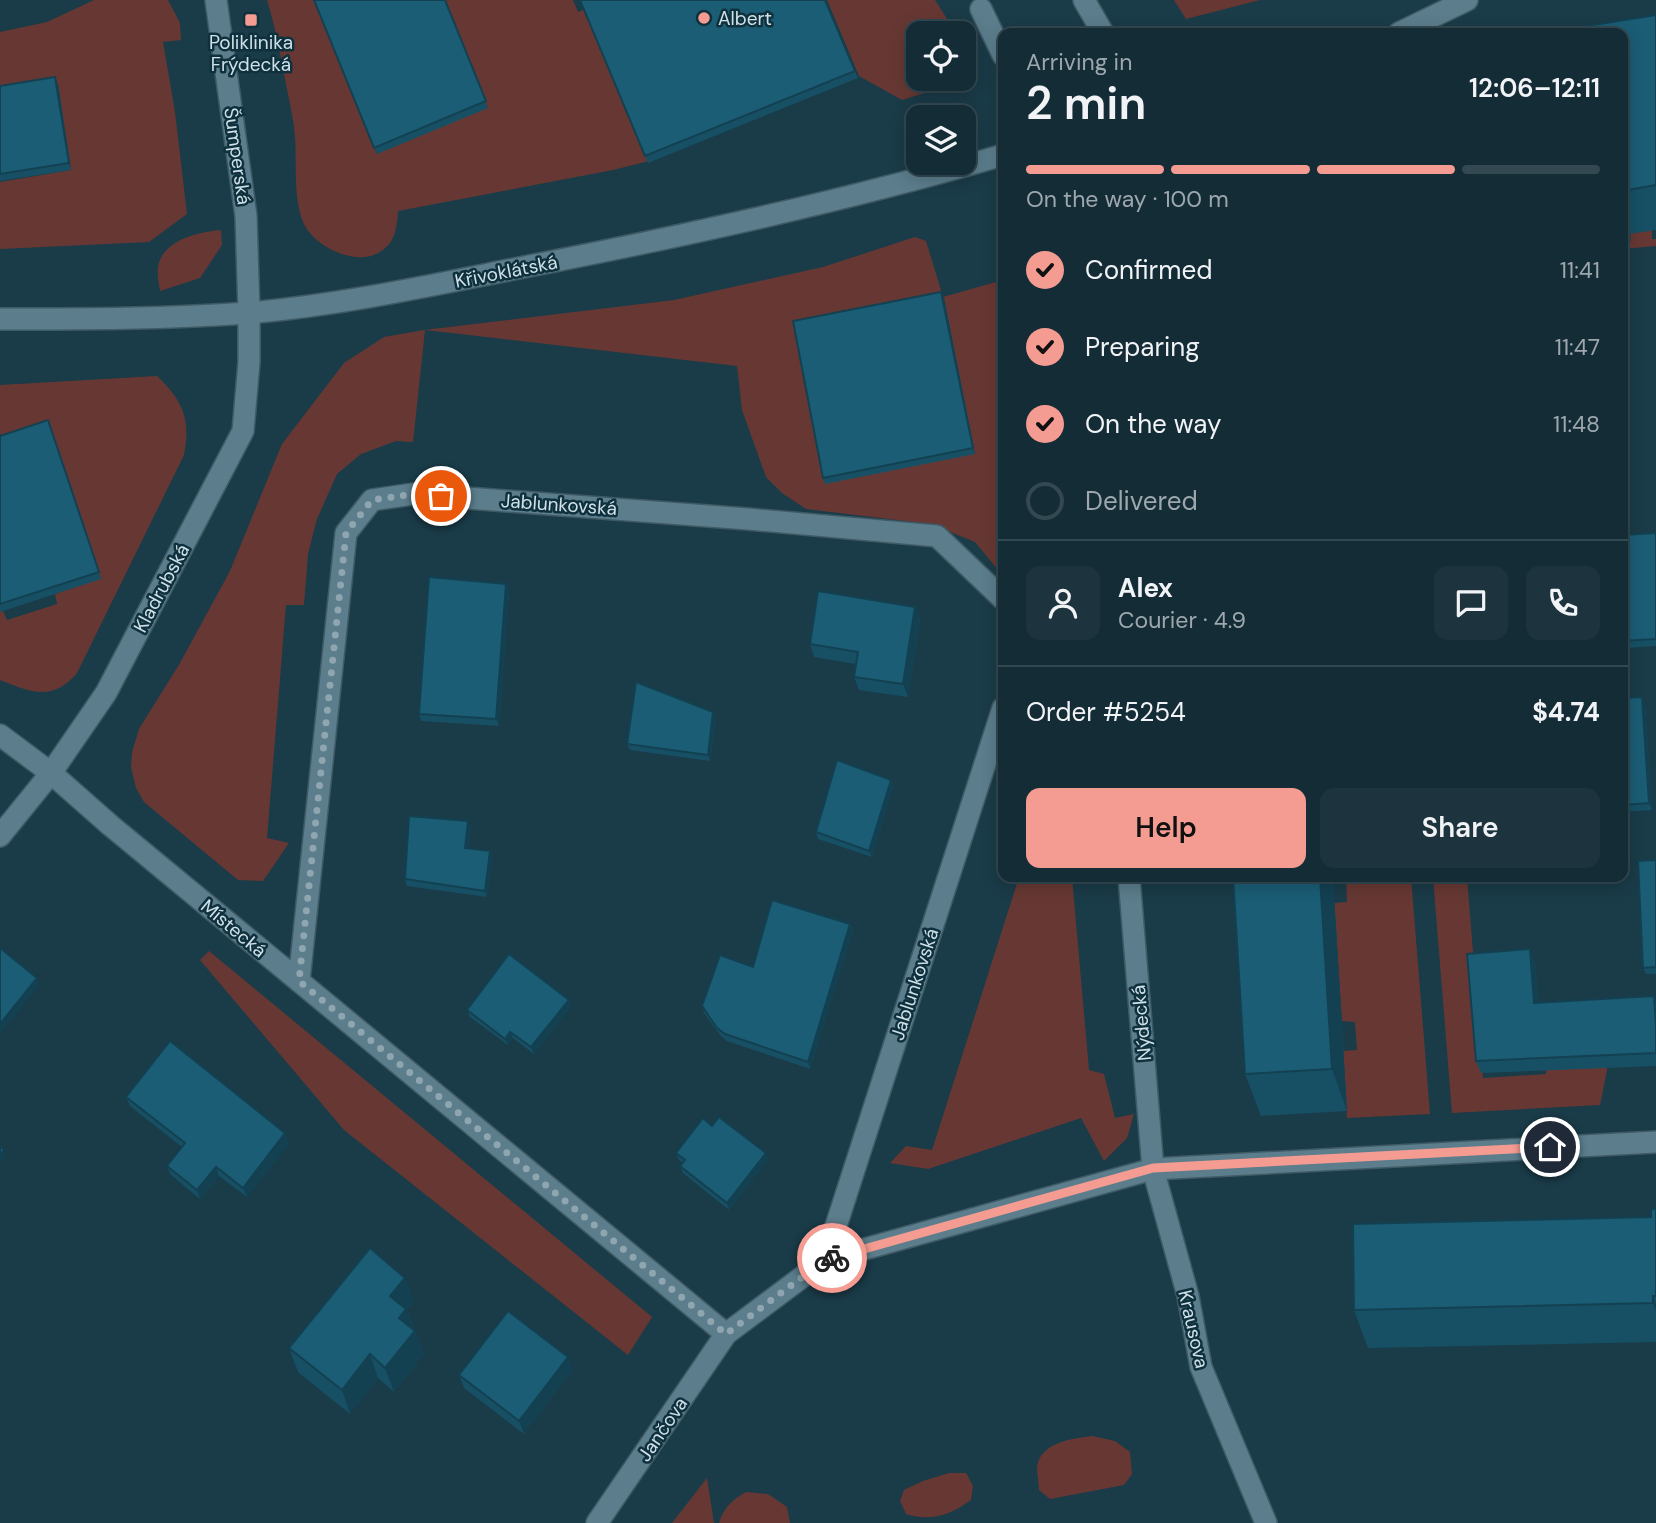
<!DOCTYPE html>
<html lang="en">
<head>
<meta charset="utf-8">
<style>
  :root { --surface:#142c36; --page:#1d343e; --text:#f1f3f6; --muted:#9da7ad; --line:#334851; --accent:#f59c92 }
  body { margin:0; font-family:"DM Sans",sans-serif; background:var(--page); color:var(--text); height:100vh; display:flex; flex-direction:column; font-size:26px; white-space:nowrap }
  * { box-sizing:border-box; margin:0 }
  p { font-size:23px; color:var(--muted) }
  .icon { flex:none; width:38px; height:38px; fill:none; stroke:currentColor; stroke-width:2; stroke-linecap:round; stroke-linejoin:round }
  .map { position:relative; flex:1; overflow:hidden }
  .sheet { position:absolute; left:998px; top:28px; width:630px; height:854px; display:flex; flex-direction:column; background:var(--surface); border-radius:14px; box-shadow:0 4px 18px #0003,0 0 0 2px var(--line) }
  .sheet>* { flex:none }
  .fabs { position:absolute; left:906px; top:21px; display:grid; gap:14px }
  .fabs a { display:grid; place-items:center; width:70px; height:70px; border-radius:14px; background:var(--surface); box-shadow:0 4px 18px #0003,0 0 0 2px var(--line); font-size:35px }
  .pin { position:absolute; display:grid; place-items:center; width:60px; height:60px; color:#fff; margin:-30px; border:4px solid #fff; border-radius:50%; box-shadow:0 2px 7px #0007 }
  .courier { position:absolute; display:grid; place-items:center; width:70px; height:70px; margin:-35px; border:5px solid #f59c92; border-radius:50%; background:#fff; color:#222; box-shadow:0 2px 9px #0007 }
  .headline em { font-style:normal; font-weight:600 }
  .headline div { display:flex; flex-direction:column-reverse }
  .headline { display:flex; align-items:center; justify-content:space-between; height:119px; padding:0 28px }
  h1 { font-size:46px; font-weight:600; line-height:52px }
  .bar { display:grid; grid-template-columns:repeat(4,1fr); gap:10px 7px; align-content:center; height:84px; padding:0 28px }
  .bar i { height:9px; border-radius:5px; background:var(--line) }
  .bar .on { background:var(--accent) }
  .bar p { grid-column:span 4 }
  .line { display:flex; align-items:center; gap:18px; padding:0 28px; border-top:2px solid var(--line) }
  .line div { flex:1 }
  .round { display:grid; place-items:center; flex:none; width:74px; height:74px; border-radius:14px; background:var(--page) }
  ol { padding:0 28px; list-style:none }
  li { display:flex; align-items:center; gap:21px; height:77px }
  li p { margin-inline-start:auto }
  li .icon { padding:7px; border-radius:50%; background:var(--accent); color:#111; stroke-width:4 }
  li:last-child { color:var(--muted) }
  li i { width:38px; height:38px; border:4px solid var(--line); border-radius:50% }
  .cta { display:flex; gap:14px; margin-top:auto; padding:14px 28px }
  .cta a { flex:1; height:80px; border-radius:14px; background:var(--accent); color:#111; font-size:28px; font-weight:600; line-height:80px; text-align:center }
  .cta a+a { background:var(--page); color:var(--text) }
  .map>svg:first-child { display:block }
  .green { fill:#673833 }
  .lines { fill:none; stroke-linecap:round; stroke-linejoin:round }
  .minor-casing { stroke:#3e5a65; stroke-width:24 }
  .minor { stroke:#5b7d8c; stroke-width:21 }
  .wall { fill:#175065 }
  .shaded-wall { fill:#134152 }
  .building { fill:#1b5d75; stroke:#134152; stroke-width:2 }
  .done { stroke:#8fa6b0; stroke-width:7; stroke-dasharray:0 12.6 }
  .route { stroke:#f59c92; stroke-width:9 }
  .poi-dot { fill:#f59c92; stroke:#0f303d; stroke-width:2.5 }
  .labels { text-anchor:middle; stroke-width:5; stroke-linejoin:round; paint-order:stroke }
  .poi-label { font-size:19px; fill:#cee0e8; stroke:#0f303d; text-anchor:start }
  .street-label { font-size:19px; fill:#cee0e8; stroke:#0f303d }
</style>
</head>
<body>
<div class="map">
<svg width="1656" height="1523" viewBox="0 0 1656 1523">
  <rect width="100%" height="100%" fill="#1a3b48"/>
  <!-- green -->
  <g class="green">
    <path d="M94,0H168L180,23L181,40L163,42L175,112L187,214L149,242L0,249V182L71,170L0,93V32L47,22Z"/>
    <path d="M267,0H314L377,154L444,0H573L578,12L585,9L649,161L613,170L398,211C397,228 395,243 380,252C356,267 314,247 303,222C293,195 297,165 295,137C294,121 290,105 287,89C281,59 276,29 267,0Z"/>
    <path d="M827,0H935L956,33H919V79H964V63L967,80L902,100L859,76Z"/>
    <path d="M1174,0H1260L1186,19Z"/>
    <path d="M221,230L222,245L200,278L160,291C159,284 157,275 158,268C161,240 199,232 221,230Z"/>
    <path d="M1652,230V239H1656V246L1622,249V242L1631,241L1630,232Z"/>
    <path d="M915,237L926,241L943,297L1003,280V576L975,542L930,524L806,509L782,493L766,477L742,410L737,366L425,330L413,442L396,441L361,454L337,474L317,519L308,554L304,605H286L267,838L289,843L263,881L238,880L144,802L136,788L131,767L132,752L139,729L180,663L230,571L282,444L344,363L384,337L424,330L674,300L823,267Z"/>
    <path d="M157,376C183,401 191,419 184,455L77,673C53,702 30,692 0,680V612L3,611L7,620L57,604L55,594L101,578L4,441L0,433V385Z"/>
    <path d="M1019,877H1072L1089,1070L1104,1074L1115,1118L1134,1114L1127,1138L1104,1161L1081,1118L928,1169L890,1163L906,1146L932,1150Z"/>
    <path d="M1346,877H1411L1430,1114L1347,1118L1343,1051L1357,1050L1355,1022L1342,1021L1334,903L1347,902Z"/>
    <path d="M1433,877H1467L1483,1078L1546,1074L1542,1017L1604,1012L1607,1070L1600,1105L1452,1113Z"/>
    <path d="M209,951L652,1317L628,1355L344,1130L200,960Z"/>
    <path d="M1092,1436L1115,1441L1130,1452L1132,1474L1124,1485L1050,1499L1039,1490C1039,1483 1037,1474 1037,1467C1041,1442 1071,1439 1092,1436Z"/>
    <path d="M949,1473H966L973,1486L971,1500C950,1515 931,1522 906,1514L900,1501L904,1490L923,1481Z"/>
    <path d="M707,1478L714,1523H672Z"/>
    <path d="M746,1492L768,1494L787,1507L790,1523H719C723,1508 733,1499 746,1492Z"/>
  </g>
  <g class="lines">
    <!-- minor casing -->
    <g class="minor-casing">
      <g id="minor">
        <path d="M1084,0L1103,33"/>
        <path d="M981,9L1003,55"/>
        <path d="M1399,33L1467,0"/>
        <path d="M0,319C83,319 166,319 248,313C341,305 433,285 524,267C685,236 846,201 1003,155"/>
        <path d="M0,735L51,773L110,825L726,1334L825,1260L1153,1169L1656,1142"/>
        <path d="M0,836L51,773L106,693L243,431L249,362V312L246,216L216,0"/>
        <path d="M1129,877L1153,1169L1188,1296L1201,1367L1266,1523"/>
        <path d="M299,981L346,533L372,500L413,494L748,519L937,536L1003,599"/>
        <path d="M825,1260L1003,708"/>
        <path d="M597,1523L726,1334"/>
      </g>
    </g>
    <!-- minor -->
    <use href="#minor" class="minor"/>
  </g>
  <!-- wall -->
  <g class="wall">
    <path d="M314,0H445L488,108L377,154Z"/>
    <path d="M580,0H825L858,78L648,163Z"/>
    <path d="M1656,15V230L1622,235V33Z"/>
    <path d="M58,84L71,170L0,181V86Z"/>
    <path d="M944,298L975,454L825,484L823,478Z"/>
    <path d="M48,420L101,579L0,612V436Z"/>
    <path d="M1656,533V646L1625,648L1622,641Z"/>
    <path d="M506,584L509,591L499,726L421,721L419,714Z"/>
    <path d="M915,607L920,620L908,697L859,690L854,677L856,664L814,657L810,644Z"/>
    <path d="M1642,697L1645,704L1652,810L1622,812V698Z"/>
    <path d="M713,712L716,719L710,761L630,750L627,744Z"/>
    <path d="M891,780L893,787L872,857L818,839L816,832Z"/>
    <path d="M471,828L468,848L492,857L487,897L407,886L405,879Z"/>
    <path d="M1656,860V974H1646L1643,968Z"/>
    <path d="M1233,877H1333L1347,1111L1261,1116L1245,1074Z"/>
    <path d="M850,924L853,930L810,1069L727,1041L720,1035L704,1013L702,1006L753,967Z"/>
    <path d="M1530,949L1535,962L1538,1002L1654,996L1656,1003V1066L1481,1073L1476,1061Z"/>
    <path d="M569,1000L571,1007L534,1054L513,1038L508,1045L470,1017L467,1010Z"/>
    <path d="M126,1097L289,1143L247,1197L219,1176L200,1199L171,1175L167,1166L182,1147L130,1106Z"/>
    <path d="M712,1126L766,1153L768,1160L729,1210L683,1173L680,1166L683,1163L678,1159L676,1153Z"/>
    <path d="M1656,1209V1342L1368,1348L1354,1310L1651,1217Z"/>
    <path d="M414,1301L407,1310L424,1354L394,1392L378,1378L350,1414L298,1372L289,1348Z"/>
    <path d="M573,1369L524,1434L464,1388L459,1375Z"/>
  </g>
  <!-- shaded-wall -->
  <g class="shaded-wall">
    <path d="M55,77L58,84L71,170L69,163Z"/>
    <path d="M941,292L944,298L975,454L973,448Z"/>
    <path d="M506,584L509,591L499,726L496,719Z"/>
    <path d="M915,607L920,620L908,697L903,684Z"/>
    <path d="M1642,697L1645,704L1652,810L1649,803Z"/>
    <path d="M713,712L716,719L710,761L708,755Z"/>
    <path d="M891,780L893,787L872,857L869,851Z"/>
    <path d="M468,821L471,828L468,854L465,848Z"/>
    <path d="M490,851L492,857L487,897L485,891Z"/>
    <path d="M1320,877H1333L1347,1111L1332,1069Z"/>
    <path d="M850,924L853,930L810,1069L808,1062Z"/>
    <path d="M1530,949L1535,962L1539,1015L1534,1003Z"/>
    <path d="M37,978L40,985L0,1034V1024Z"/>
    <path d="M569,1000L571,1007L534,1054L531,1047Z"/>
    <path d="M510,1032L513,1038L508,1045L505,1039Z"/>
    <path d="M285,1133L289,1143L247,1197L243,1188Z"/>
    <path d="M4,1150L6,1156L0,1164V1155Z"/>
    <path d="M766,1153L768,1160L729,1210L727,1203Z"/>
    <path d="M216,1167L219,1176L200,1199L197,1190Z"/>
    <path d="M405,1278L414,1301L407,1310L424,1354L394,1392L385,1368L390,1296Z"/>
    <path d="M1653,1296L1656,1304V1311L1653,1303Z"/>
    <path d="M370,1354L378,1378L350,1414L342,1390Z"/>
    <path d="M568,1357L573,1369L524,1434L519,1421Z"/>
  </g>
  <!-- building -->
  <g class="building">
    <path d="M314,0H445L486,101L374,148Z"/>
    <path d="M580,0H825L855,71L645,156Z"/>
    <path d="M1656,15V185L1622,191V33H1543Z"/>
    <path d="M55,77L69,163L0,174V86Z"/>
    <path d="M941,292L973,448L823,478L793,321Z"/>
    <path d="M48,420L99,572L0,604V436Z"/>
    <path d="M1656,533V639L1622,641V535Z"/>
    <path d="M429,577L506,584L496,719L419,714Z"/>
    <path d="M818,591L915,607L903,684L854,677L858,652L810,644Z"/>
    <path d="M636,682L713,712L708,755L627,744Z"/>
    <path d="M1642,697L1649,803L1622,805V698Z"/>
    <path d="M837,760L891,780L869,851L816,832Z"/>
    <path d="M409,816L468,821L465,848L490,851L485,891L405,879Z"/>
    <path d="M1656,860V967L1643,968L1638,861Z"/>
    <path d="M1233,877H1320L1332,1069L1245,1074Z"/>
    <path d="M772,900L850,924L808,1062L725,1034L717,1028L702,1006L720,955L753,967Z"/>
    <path d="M0,948L37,978L0,1024Z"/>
    <path d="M1530,949L1534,1003L1654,996L1656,1024V1053L1476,1061L1467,954Z"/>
    <path d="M509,954L569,1000L531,1047L510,1032L505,1039L467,1010Z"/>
    <path d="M170,1041L285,1133L243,1188L216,1167L197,1190L167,1166L185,1143L126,1097Z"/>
    <path d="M719,1117L766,1153L727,1203L680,1166L685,1160L676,1153L703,1118L712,1126Z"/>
    <path d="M0,1146L4,1150L0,1155Z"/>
    <path d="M1651,1209H1656V1296H1653V1303L1354,1310L1353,1224L1651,1217Z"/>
    <path d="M370,1248L405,1278L390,1296L406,1309L399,1318L415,1331L385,1368L370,1354L342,1390L289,1348Z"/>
    <path d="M508,1311L568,1357L519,1421L459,1375Z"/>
  </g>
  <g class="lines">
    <!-- done -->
    <path class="done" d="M441,496L413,494L372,500L346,533L299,981L726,1334L825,1260L832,1258"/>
    <!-- route -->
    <path class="route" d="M832,1258L1153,1168L1550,1147"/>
  </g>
  <!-- markers -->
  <g class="poi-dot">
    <circle cx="704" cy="18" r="7"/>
    <rect x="244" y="13" width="14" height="14" rx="3.5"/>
  </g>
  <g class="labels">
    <!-- poi labels -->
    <g class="poi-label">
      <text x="718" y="25">Albert</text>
      <text x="251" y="49" text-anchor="middle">Poliklinika<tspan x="251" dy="22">Frýdecká</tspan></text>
    </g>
    <!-- street labels -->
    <g class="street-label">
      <text transform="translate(238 156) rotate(82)" y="7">Šumperská</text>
      <text transform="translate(506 271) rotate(-11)" y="7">Křivoklátská</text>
      <text transform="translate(559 504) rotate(4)" y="7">Jablunkovská</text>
      <text transform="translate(161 588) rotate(-62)" y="7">Kladrubská</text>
      <text transform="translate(234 928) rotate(40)" y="7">Místecká</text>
      <text transform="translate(914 984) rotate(-72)" y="7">Jablunkovská</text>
      <text transform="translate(1141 1023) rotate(-95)" y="7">Nýdecká</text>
      <text transform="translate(1194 1329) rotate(77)" y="7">Krausova</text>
      <text transform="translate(662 1429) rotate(-56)" y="7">Jančova</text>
    </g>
  </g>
</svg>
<div class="fabs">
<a><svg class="icon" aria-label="locate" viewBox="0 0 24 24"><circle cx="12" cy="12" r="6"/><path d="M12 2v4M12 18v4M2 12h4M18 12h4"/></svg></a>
<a><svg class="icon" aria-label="layers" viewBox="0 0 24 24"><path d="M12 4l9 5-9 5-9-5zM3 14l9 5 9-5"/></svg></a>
</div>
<div class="pin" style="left:441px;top:496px;background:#ea580c"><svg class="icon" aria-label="bag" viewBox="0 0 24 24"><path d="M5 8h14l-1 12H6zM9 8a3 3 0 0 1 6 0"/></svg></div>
<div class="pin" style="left:1550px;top:1147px;background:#1f2937"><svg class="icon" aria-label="home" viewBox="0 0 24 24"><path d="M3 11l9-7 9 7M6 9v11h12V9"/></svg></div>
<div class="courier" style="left:832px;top:1258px"><svg class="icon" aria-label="bike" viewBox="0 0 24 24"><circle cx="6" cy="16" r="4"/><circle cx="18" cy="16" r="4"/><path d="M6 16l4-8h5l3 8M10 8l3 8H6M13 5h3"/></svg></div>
<section class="sheet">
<div class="headline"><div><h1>2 min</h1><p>Arriving in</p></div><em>12:06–12:11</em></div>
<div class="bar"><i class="on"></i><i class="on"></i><i class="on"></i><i></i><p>On the way · 100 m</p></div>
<ol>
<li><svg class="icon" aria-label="check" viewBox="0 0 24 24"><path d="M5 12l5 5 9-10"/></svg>Confirmed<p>11:41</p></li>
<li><svg class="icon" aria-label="check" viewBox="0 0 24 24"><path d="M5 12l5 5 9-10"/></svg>Preparing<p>11:47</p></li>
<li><svg class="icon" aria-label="check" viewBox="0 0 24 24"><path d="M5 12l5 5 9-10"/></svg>On the way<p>11:48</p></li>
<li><i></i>Delivered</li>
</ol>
<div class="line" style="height:126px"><a class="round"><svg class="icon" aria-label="person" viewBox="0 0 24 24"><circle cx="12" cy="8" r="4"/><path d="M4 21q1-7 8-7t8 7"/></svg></a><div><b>Alex</b><p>Courier · 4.9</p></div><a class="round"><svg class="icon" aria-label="chat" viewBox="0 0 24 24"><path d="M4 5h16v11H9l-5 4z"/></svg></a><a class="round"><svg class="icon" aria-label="phone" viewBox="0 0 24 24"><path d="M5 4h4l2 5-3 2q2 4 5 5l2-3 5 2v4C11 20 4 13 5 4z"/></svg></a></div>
<div class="line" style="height:91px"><div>Order #5254</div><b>$4.74</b></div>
<div class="cta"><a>Help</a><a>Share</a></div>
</section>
</div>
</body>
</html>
